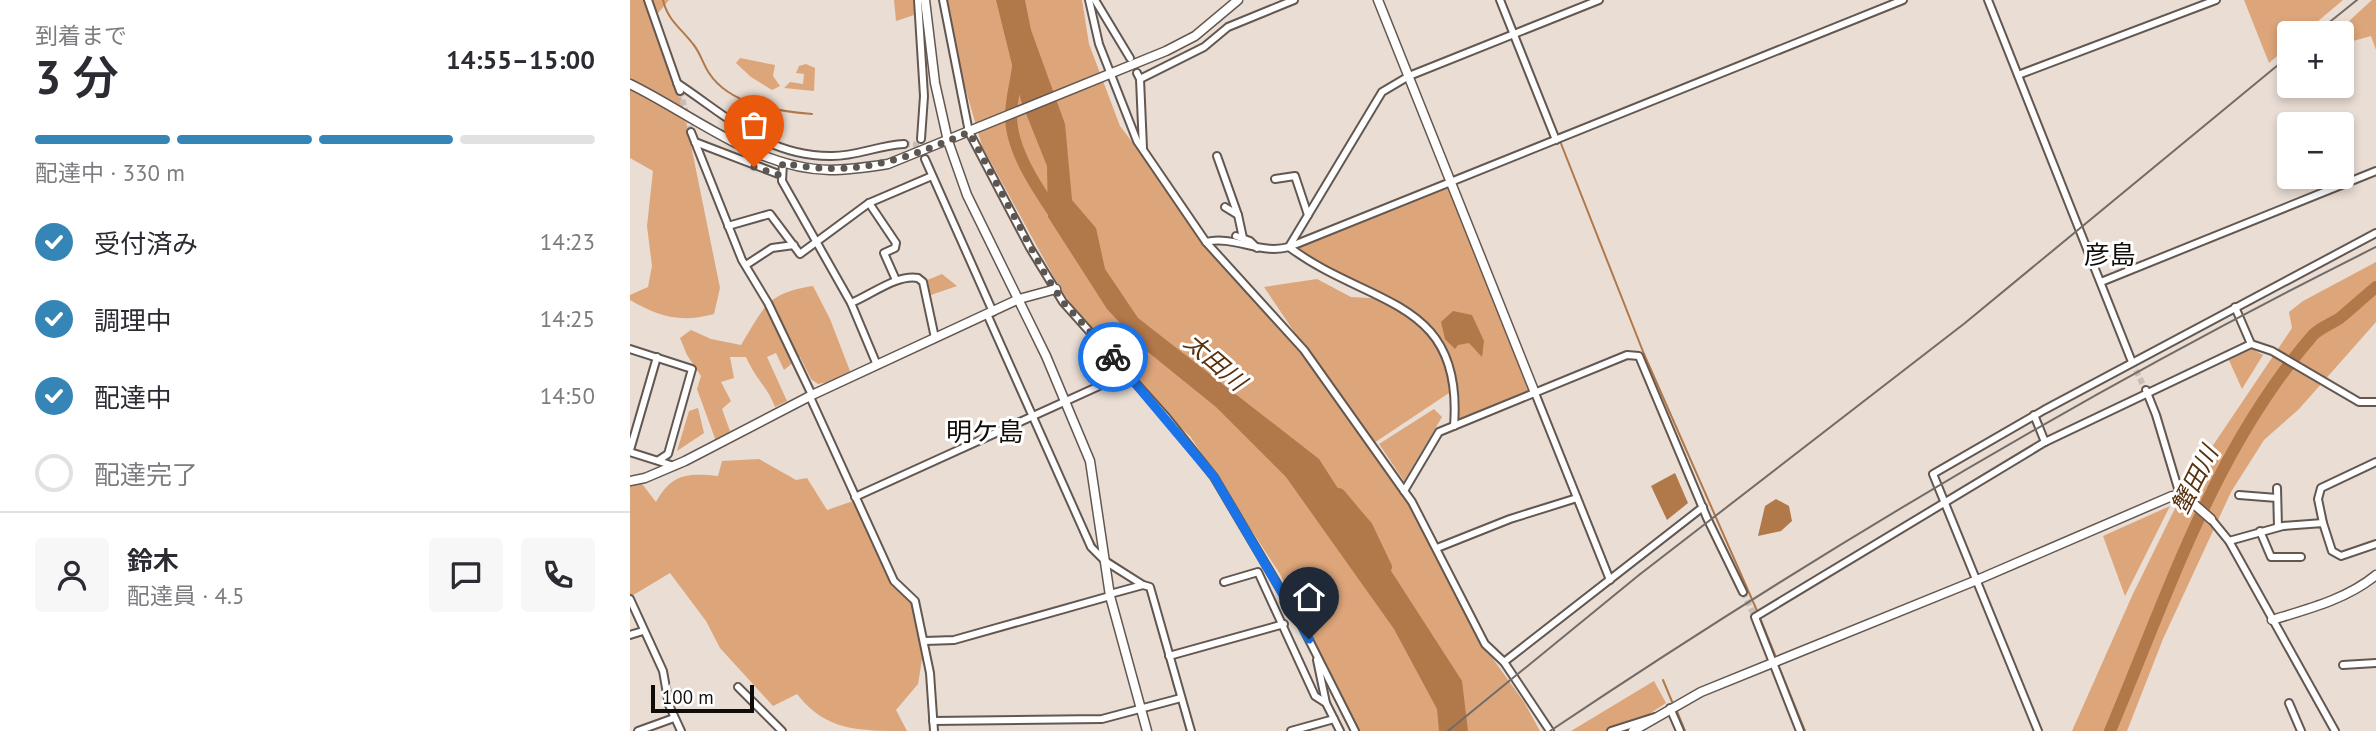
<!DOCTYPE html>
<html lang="ja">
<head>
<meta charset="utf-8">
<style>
  :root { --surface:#fff; --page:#f7f7f7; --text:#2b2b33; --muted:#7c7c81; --line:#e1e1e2; --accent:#3586b7 }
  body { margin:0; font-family:"PT Sans","Noto Sans JP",sans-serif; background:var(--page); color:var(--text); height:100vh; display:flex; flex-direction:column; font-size:26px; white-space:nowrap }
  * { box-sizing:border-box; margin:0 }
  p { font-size:23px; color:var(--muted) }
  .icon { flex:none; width:38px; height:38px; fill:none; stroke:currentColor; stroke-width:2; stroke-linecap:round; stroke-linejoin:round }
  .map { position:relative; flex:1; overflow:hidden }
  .sheet { display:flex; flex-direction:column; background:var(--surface); width:630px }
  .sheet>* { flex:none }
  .tools { position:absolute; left:1647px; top:21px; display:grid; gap:14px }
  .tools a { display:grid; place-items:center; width:77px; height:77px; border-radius:7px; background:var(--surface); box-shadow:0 4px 10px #0003; font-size:35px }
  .scale { position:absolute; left:21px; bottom:18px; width:103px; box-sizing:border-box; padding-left:7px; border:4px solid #100c09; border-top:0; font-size:19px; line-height:24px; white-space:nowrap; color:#100c09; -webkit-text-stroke:5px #fff; paint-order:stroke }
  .pin { position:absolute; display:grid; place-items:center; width:60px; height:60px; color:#fff; margin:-72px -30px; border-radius:50% 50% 50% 0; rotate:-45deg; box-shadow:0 0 7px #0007 }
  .pin .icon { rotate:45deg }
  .courier { position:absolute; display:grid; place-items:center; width:70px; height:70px; margin:-35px; border:5px solid #1a73e8; border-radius:50%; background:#fff; color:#222; box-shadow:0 2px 9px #0007 }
  .headline em { font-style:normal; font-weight:600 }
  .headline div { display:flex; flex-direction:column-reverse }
  .headline { display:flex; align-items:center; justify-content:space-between; height:119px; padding:0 35px }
  h1 { font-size:46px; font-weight:600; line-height:52px }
  .bar { display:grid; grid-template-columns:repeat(4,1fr); gap:10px 7px; align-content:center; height:84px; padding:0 35px }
  .bar i { height:9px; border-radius:5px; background:var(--line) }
  .bar .selected { background:var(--accent) }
  .bar p { grid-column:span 4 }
  .line { display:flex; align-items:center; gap:18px; padding:0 35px; border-top:2px solid var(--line) }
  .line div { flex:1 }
  .round { display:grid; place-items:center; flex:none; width:74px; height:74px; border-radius:7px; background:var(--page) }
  ol { padding:0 35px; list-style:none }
  li { display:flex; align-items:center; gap:21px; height:77px }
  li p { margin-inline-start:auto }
  li .icon { padding:7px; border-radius:50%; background:var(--accent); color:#fff; stroke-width:4 }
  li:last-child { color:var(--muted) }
  li i { width:38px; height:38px; border:4px solid var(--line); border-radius:50% }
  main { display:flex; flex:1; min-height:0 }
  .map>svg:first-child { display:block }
  .green { fill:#dda57a }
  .water { fill:#b1784a }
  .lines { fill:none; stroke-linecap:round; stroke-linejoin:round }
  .stream { stroke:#b1784a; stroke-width:2 }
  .river { stroke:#b1784a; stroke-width:12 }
  .minor-tunnel { stroke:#c8beb6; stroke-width:6; stroke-dasharray:6 3; stroke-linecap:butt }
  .minor-casing { stroke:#635851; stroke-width:10 }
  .tertiary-casing { stroke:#635851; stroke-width:11 }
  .minor { stroke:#fff; stroke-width:6 }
  .tertiary { stroke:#fff; stroke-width:8 }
  .rail { stroke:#736b65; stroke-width:2 }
  .done { stroke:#5c5550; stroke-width:7; stroke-dasharray:0 12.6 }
  .route { stroke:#1a73e8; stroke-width:9 }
  .labels { text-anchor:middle; stroke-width:6; stroke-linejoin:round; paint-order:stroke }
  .water-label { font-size:24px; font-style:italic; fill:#58300b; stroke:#fff }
  .quarter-label { font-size:26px; fill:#100c09; stroke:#fff }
</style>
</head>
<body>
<main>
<section class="sheet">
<div class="headline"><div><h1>3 分</h1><p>到着まで</p></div><em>14:55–15:00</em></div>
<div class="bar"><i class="selected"></i><i class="selected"></i><i class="selected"></i><i></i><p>配達中 · 330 m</p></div>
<ol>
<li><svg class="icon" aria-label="check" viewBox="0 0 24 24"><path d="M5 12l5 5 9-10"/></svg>受付済み<p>14:23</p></li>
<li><svg class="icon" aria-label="check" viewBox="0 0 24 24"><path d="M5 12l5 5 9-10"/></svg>調理中<p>14:25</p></li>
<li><svg class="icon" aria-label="check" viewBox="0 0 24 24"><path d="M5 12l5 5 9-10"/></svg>配達中<p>14:50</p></li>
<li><i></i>配達完了</li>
</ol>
<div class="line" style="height:126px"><a class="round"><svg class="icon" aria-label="person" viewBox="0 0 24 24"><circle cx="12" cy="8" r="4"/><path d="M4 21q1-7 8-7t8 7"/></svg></a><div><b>鈴木</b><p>配達員 · 4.5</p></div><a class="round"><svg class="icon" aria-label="chat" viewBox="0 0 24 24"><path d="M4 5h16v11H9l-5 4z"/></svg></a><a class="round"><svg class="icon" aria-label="phone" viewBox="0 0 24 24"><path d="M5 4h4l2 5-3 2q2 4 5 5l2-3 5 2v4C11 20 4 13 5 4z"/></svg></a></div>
</section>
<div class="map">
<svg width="1746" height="731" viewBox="0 0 1746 731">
  <rect width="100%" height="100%" fill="#e9ddd4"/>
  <!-- green -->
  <g class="green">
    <path d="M0,0H39L23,19L50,91L90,288L84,314C50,323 30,317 0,300V295L18,287L22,266L17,226L23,171L0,158Z"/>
    <path d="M264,0H284V15L266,21Z"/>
    <path d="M314,0H452L459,44L490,126L548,203L715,407L634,287L687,279L721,297L757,299L663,248L818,186L901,390L827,425L822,391L741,445L792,520L848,638L894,702L910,731H727L650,574L560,436L483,371L426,281L352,146L321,39Z"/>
    <path d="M1614,0H1713L1674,33H1659V46L1639,63Z"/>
    <path d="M1742,0H1746V50L1741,36L1723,41L1707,32Z"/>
    <path d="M110,58L145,65L143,76L150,86L142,90L121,77L106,63Z"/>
    <path d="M176,64L185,68L184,91L154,88L160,82L173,84L174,74L166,73L169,66Z"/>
    <path d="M1746,262V322L1669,409L1634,440L1601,492L1533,639L1497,731H1442L1502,596L1557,484L1662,328L1659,312L1673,301Z"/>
    <path d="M312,274L327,286L298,296L295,281Z"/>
    <path d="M183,286L200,319L220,371L209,380L188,384L181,379L170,357L154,370L146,353L137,357L157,401L145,407C138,388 125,378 116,357H100L104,378L91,382L101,401L92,409L100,431L87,444L67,389L71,376L57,355L50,338L61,330L81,339L111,345C134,307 137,293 183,286Z"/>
    <path d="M1622,349L1633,355L1612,389L1598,358Z"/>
    <path d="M68,408L74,433L47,451L59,411Z"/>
    <path d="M804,409L812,417L774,481L749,444Z"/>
    <path d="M129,459L166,480L177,478L197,510L226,500L255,573L282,601L295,641L288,684L266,710L277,731C228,731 196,731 167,694L143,706L90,648L76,621L40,573L0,597V480H9L26,502C42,473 58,473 88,476L92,461Z"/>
    <path d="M1540,506L1495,596L1473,536Z"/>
    <path d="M1024,681L1036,703L993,731H941Z"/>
  </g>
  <!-- water -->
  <g class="water">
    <path d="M366,0H395L401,30L435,124L442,200L466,228L475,269L508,318L689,459L832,681L838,731H809L807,709L764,629L656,477L586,407L513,348L477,309L418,217L417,166L391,101Z"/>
    <path d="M823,311L842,315L854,341L852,357L839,343L828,345L825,349L815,339L811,322Z"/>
    <path d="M1045,473L1058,503L1037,520L1021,486Z"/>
    <path d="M1146,499L1159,506L1162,521L1151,531L1128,536L1135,506Z"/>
  </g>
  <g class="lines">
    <!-- stream -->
    <g class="stream">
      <path d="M33,0C38,21 51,28 63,44C70,52 73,64 79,73C100,105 146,111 182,114"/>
      <path d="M874,0L928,136"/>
      <path d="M930,141L1014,354L1128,613"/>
      <path d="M363,319L405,413"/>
      <path d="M407,418L418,444"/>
      <path d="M420,448L452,519"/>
      <path d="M453,522L467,549"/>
      <path d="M480,559L513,581"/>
      <path d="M517,590L547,696"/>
      <path d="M1130,618L1145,655"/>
      <path d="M1149,667L1175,731"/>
      <path d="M1033,680L1043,704"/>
      <path d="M549,702L557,731"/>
      <path d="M1046,709L1055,731"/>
    </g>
    <!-- river -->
    <g class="river">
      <path d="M388,67C386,83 381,100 381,116C381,150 407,188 426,216"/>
      <path d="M709,494L737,527L756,567"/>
      <path d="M1480,731C1538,594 1584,449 1683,335C1690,328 1701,324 1710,318C1722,308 1734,297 1746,287"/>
    </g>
    <!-- minor-tunnel -->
    <g class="minor-tunnel">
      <path d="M50,91L61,132"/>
      <path d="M274,144L292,145"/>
      <path d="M1502,362L1515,389"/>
      <path d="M1113,592L1125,617"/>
    </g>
    <!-- minor casing -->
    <g class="minor-casing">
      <g id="minor">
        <path d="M18,0L50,91"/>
        <path d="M288,0L294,96L291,139"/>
        <path d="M313,0L339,132L400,248L433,302L537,418L584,477L671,624L725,731"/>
        <path d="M459,0L469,44L507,141L576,242L674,350L782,502L855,644L874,662L920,731"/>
        <path d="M465,0L500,58"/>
        <path d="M870,0L926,140"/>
        <path d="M1358,0L1502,362"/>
        <path d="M507,73L510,79L513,148"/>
        <path d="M1388,75L1586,0"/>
        <path d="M510,79L574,47L598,27L664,0"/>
        <path d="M47,83C97,116 136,156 200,156C225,157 249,145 274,144"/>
        <path d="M61,132L112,260L138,303L182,395"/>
        <path d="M65,142L151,175"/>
        <path d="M587,156L608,215"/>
        <path d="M295,159L363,312"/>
        <path d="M153,163L152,181L221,303L247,365"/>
        <path d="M645,179L665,176L678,215"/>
        <path d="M239,203L266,243L265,248L254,253L266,280"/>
        <path d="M595,207L608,215L613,238"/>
        <path d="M98,226L140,214L170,254L239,203L302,176"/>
        <path d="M606,236L620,241L627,248"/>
        <path d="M576,242C603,235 630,255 659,247L1273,0"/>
        <path d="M660,245L752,92L779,76L969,0"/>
        <path d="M659,247C739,307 834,297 824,426"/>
        <path d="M116,265L142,248L164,245"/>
        <path d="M1471,282L1746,171"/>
        <path d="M221,303C241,295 267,274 288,278L293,282L305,338"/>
        <path d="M1605,307L1621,344"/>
        <path d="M357,314L461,547L475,561L513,585"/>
        <path d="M0,349L62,369L38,454L29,460"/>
        <path d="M1516,390L1526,415L1550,495"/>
        <path d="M905,393L980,580"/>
        <path d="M180,397L264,581L285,601L300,673L304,731"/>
        <path d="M1404,415L1415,442"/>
        <path d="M0,450L27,357"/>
        <path d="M0,452L44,466"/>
        <path d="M1647,488L1648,527"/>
        <path d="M774,491L809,432L997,355L1009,356L1077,518L1113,592"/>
        <path d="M1609,495L1647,498"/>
        <path d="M225,497L489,377"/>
        <path d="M1581,519L1599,541L1705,731"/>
        <path d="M1693,523L1688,499L1691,488L1746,462"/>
        <path d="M1630,531L1641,557H1671"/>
        <path d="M1599,541L1653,526L1693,523L1702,551L1711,556L1746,544"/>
        <path d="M807,548L880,519L947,498"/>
        <path d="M594,582L628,572L685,696L696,703L710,731"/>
        <path d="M480,594L513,585L520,587L561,731"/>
        <path d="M0,599L33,671L39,705L51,731"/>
        <path d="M0,635L13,631"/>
        <path d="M295,641L324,640L480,596"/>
        <path d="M539,656L654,624"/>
        <path d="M687,660L696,703"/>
        <path d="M874,662L1073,507"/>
        <path d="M1713,665L1746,663"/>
        <path d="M108,687L152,731"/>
        <path d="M1659,703L1671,731"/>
        <path d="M1040,708L1050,731"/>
        <path d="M303,721L472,719L551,698"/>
        <path d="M8,731L44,718"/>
        <path d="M661,731L704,719"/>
        <path d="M981,731L1025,717"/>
        <path d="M1170,731L1125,617L1415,442L1621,344L1642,351L1729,402H1746"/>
        <path d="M1408,731L1303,474L1414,410L1746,233"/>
      </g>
    </g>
    <!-- tertiary casing -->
    <g class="tertiary-casing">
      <g id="tertiary">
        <path d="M295,0L305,83L318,141L337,195L416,356L460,461L480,596L517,731"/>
        <path d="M748,0L905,393"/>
        <path d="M0,84C64,115 126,169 200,170C219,170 239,167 258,164L536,51L565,36L608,0"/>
        <path d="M0,481L15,478L55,461L182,395L389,299L426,289"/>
        <path d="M1642,620C1678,609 1717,599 1746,575"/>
        <path d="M1003,731L1071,692L1347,580L1542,496L1557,498L1581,519"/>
      </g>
    </g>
    <!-- minor -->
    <use href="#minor" class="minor"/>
    <!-- tertiary -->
    <use href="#tertiary" class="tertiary"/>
    <!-- rail -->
    <g class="rail">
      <path d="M1686,33L1727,0"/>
      <path d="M818,731L1009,575L1335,323L1659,56"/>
      <path d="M920,731C1186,553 1459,390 1746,247"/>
    </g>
  </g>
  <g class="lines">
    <!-- done -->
    <path class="done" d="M124,167L150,175L153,163C226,178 273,160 339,132L415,274L433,302L483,357"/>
    <!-- route -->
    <path class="route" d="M483,357L584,477L679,639"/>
  </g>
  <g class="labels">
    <!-- water labels -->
    <g class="water-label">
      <text transform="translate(585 362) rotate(41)" y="8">太田川</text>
      <text transform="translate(1565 480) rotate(-63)" y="8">蟹田川</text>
    </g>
    <!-- quarter labels -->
    <g class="quarter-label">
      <text x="1480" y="264">彦島</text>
      <text x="355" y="441">明ケ島</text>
    </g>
  </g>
</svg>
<div class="tools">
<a>+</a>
<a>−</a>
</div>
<div class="scale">100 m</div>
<div class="pin" style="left:124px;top:167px;background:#ea580c"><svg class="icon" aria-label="bag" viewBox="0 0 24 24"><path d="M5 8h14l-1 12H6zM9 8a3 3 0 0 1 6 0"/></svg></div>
<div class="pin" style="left:679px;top:639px;background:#1f2937"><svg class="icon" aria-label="home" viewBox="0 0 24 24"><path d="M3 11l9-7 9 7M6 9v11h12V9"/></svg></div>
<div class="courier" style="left:483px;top:357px"><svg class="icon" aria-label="bike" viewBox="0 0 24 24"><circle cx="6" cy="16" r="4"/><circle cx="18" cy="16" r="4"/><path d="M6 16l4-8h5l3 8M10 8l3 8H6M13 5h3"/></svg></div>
</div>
</main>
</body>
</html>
